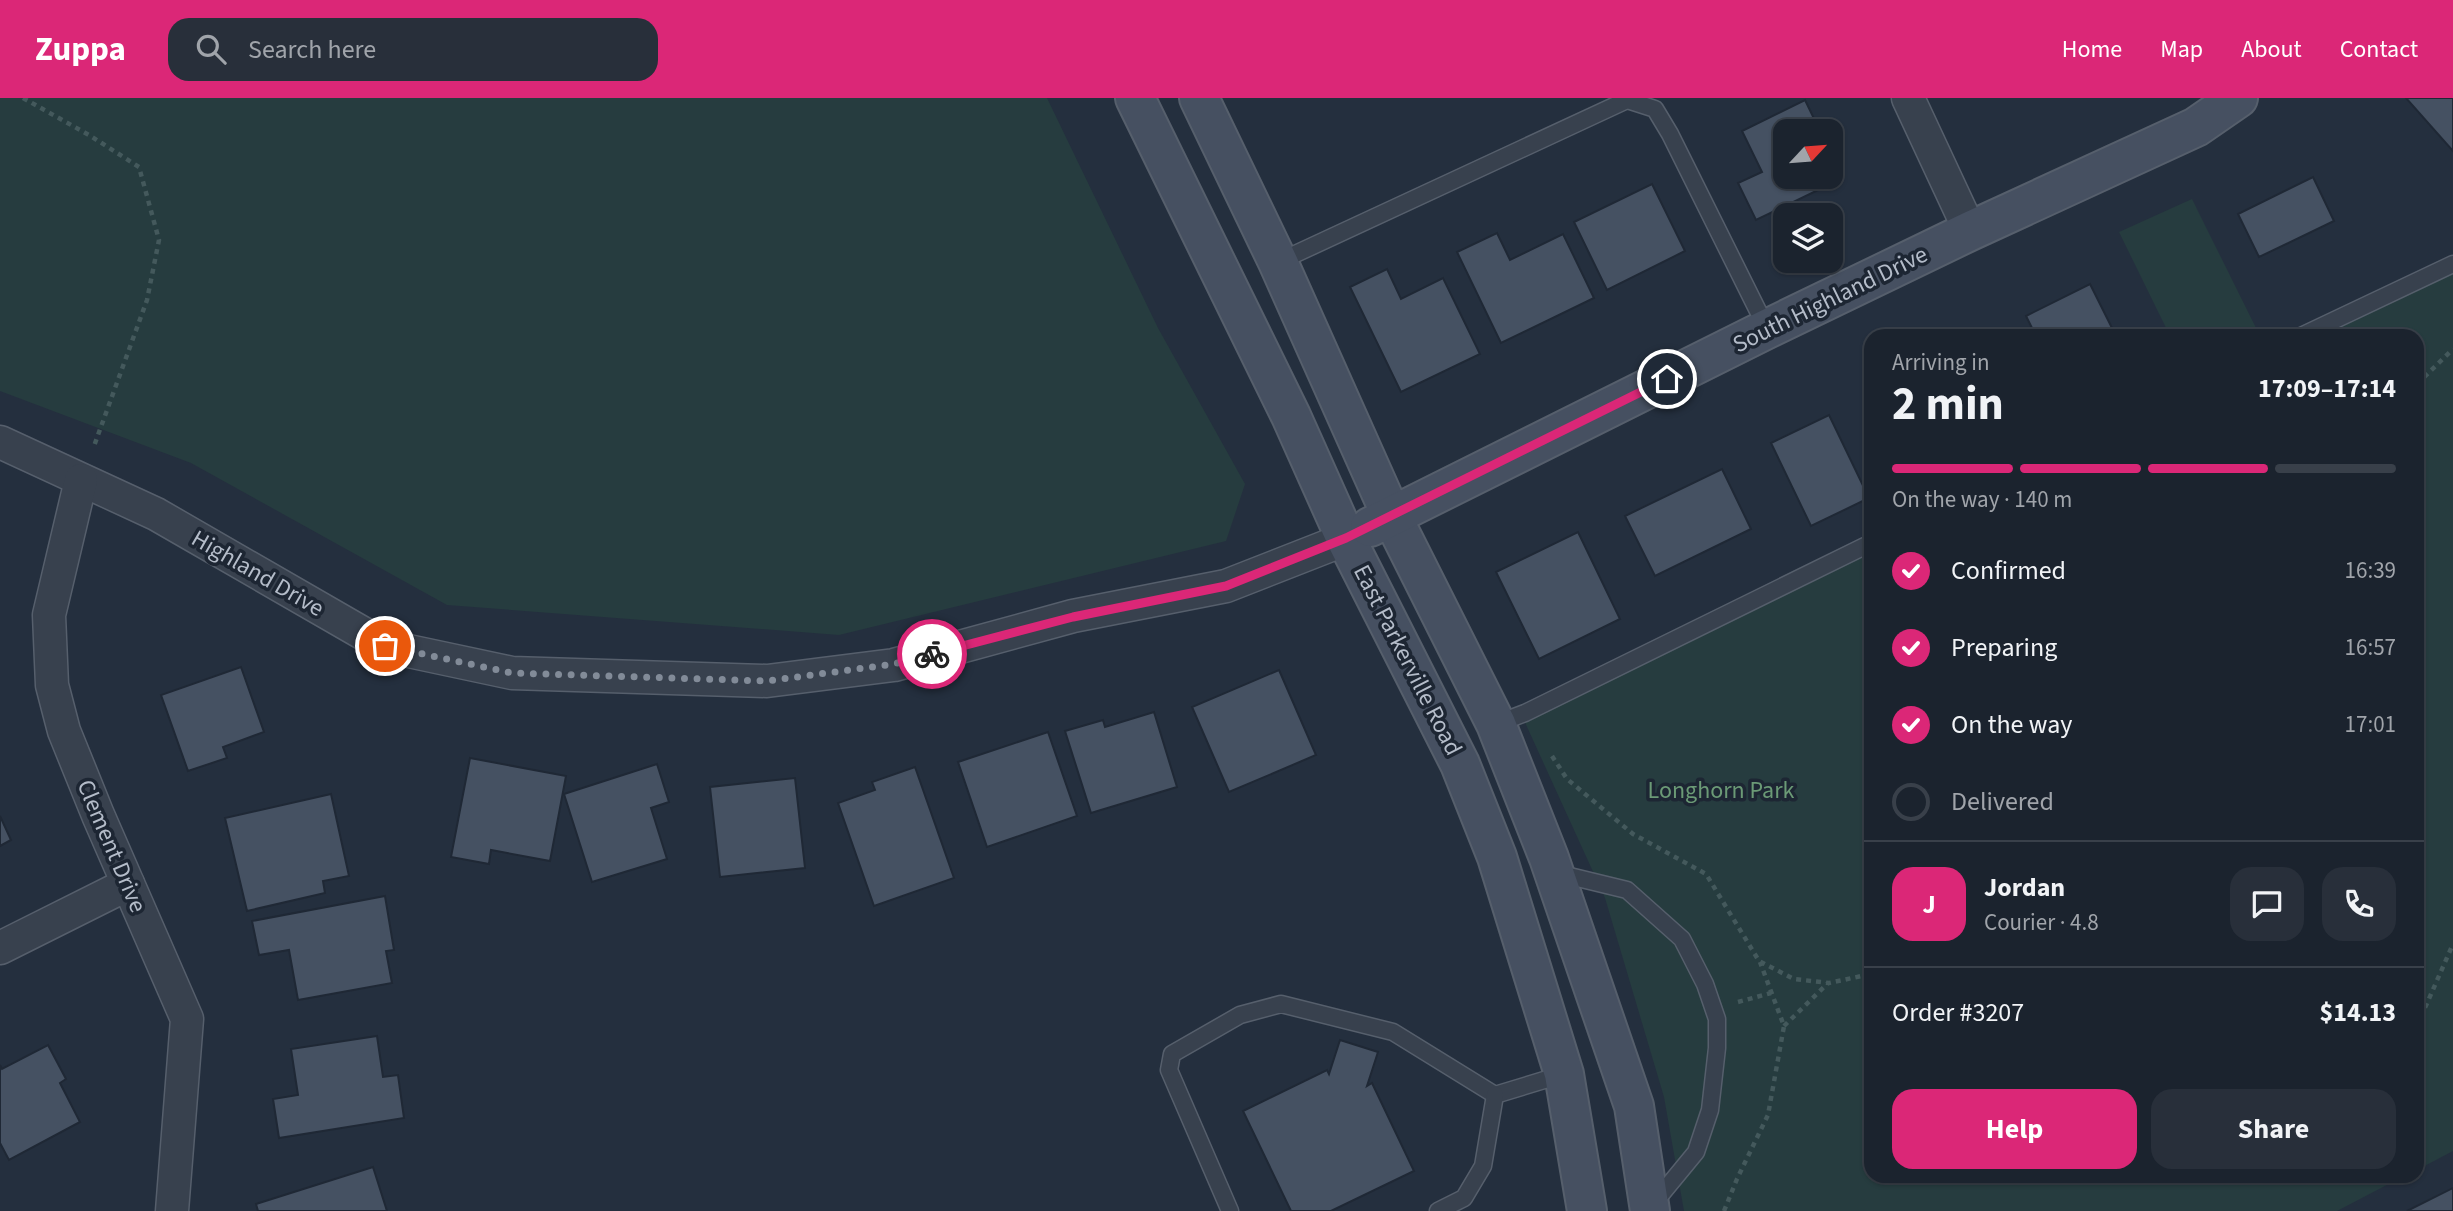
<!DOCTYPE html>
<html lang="en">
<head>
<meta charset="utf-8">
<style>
  :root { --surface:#1b232e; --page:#282f3a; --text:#f1f3f6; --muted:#a0a4aa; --line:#39404a; --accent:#db2777 }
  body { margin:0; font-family:"Source Sans 3",sans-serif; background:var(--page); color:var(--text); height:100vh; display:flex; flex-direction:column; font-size:26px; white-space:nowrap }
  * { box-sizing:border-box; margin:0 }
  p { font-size:23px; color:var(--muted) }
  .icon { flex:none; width:38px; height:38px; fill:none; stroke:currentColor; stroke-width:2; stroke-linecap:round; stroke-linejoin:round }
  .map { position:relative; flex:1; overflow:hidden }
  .sheet { position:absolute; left:1864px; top:231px; width:560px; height:854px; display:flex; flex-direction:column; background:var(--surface); border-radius:21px; box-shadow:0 2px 5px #0004,0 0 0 2px var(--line) }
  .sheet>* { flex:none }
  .needle { width:46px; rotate:64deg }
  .controls { position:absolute; left:1773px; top:21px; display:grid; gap:14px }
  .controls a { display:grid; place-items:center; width:70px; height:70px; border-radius:14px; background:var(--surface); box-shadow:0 2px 5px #0004,0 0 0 2px var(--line); font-size:35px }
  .pin { position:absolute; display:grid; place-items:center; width:60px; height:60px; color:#fff; margin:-30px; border:4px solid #fff; border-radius:50%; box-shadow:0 2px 7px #0007 }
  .courier { position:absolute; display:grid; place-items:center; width:70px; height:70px; margin:-35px; border:5px solid #db2777; border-radius:50%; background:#fff; color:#222; box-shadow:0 2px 9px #0007 }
  .head em { font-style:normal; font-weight:700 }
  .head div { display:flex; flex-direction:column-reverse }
  .head { display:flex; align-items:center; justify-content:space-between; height:119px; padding:0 28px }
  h1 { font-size:46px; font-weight:700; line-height:52px }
  .bar { display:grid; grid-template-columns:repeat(4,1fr); gap:10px 7px; align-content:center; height:84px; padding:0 28px }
  .bar i { height:9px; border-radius:5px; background:var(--line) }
  .bar .current { background:var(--accent) }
  .bar p { grid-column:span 4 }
  .line { display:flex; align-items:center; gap:18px; padding:0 28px; border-top:2px solid var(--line) }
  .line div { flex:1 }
  .round { display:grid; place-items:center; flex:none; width:74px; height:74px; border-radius:21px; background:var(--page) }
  ol { padding:0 28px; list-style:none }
  li { display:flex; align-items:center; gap:21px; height:77px }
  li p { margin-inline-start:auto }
  li .icon { padding:7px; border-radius:50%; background:var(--accent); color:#fff; stroke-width:4 }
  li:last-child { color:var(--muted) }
  li i { width:38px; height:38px; border:4px solid var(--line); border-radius:50% }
  .action { display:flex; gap:14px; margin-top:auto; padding:14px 28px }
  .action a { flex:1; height:80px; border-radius:21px; background:var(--accent); color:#fff; font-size:28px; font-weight:700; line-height:80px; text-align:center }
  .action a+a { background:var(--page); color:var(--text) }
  header { display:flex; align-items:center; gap:42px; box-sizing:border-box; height:98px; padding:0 35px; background:var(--accent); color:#fff }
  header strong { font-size:33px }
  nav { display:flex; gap:38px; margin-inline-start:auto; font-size:24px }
  .search { width:490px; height:63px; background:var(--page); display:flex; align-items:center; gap:18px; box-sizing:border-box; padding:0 24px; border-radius:21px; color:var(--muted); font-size:26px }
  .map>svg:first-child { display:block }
  .green { fill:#263c3f }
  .building { fill:#455162; stroke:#1f2835; stroke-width:2 }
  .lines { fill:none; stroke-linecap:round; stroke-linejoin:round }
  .lane-casing { stroke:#565f6c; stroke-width:19 }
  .street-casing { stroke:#565f6c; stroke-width:35 }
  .secondary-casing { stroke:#565f6c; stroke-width:42 }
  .path { stroke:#44595c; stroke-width:4.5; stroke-dasharray:5 5; stroke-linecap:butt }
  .lane { stroke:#38414e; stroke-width:16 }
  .street { stroke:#38414e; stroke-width:32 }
  .secondary { stroke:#465061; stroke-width:38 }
  .done { stroke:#828b98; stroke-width:7; stroke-dasharray:0 12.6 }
  .route { stroke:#db2777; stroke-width:9 }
  .labels { text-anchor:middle; stroke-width:7; stroke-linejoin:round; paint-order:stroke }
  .street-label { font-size:24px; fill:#b4bcc9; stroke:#1d2633 }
  .park-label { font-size:24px; fill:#6b9a76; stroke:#1d2633 }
</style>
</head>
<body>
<header>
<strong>Zuppa</strong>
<div class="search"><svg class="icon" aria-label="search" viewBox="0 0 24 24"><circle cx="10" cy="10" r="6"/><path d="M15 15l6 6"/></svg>Search here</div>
<nav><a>Home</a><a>Map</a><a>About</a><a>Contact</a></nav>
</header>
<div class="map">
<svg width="2453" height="1113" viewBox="0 0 2453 1113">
  <rect width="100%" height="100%" fill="#242f3e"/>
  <!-- green -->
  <g class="green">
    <path d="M0,0H1047L1158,230L1245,386L1226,443L839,537L447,507L191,365L0,293Z"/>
    <path d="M2192,101L2260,238H2170L2119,134Z"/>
    <path d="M2453,174V1053L2417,1072V238H2323Z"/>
    <path d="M1871,454V1078H2404L2337,1113H1684L1664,999L1605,800L1523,620Z"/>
  </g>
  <!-- building -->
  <g class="building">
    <path d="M2406,0H2453V53Z"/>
    <path d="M1805,2L1820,33H1785V79H1830V55L1843,80L1756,122L1738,85L1762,74L1742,33Z"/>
    <path d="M2313,79L2334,123L2259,159L2238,116Z"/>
    <path d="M1652,86L1685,153L1607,192L1574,124Z"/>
    <path d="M1497,135L1510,162L1563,136L1594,200L1501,245L1457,154Z"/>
    <path d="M1387,171L1401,201L1443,180L1480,256L1401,294L1350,189Z"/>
    <path d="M2090,186L2116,238H2036L2026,218Z"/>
    <path d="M1829,317L1869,400L1811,428L1771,345Z"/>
    <path d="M1722,371L1751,431L1655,478L1625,418Z"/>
    <path d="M1578,434L1620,521L1539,561L1496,474Z"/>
    <path d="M241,569L264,634L223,649L227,660L188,673L161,597Z"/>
    <path d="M1279,572L1316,657L1229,694L1192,609Z"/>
    <path d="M1154,614L1177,689L1091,715L1065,633L1103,622L1105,629Z"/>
    <path d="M1048,634L1077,718L987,749L958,664Z"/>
    <path d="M470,660L566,678L550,763L491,752L489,766L451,759Z"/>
    <path d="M657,666L669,704L651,710L667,761L592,784L564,696Z"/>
    <path d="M915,669L954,780L874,808L838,705L875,692L872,684Z"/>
    <path d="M795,680L805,770L720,779L710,689Z"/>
    <path d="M331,696L349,778L323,783L325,795L247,813L225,720Z"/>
    <path d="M0,718L11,742L0,748Z"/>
    <path d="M385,798L394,852L386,853L392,885L298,902L289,852L259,857L252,823Z"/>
    <path d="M377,938L383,979L398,977L404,1020L279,1040L273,1001L298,997L291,951Z"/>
    <path d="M1340,942L1378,954L1367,988L1372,985L1414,1073L1331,1113H1291L1243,1013L1327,972L1329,976Z"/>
    <path d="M48,947L66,981L60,985L80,1024L9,1062L0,1045V967L2,971Z"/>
    <path d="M373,1069L387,1113H258L256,1106Z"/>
    <path d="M2453,1090V1113H2407Z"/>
  </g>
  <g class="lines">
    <!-- lane casing -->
    <g class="lane-casing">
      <g id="lane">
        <path d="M1278,164L1627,2L1655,11L1670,36L1767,231"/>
        <path d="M2301,238L2453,166"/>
        <path d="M1496,626L1525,615L1871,445"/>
        <path d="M1557,775L1627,792L1682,841L1705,886L1717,921V950L1710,1012L1696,1054L1654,1105"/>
        <path d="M1230,1113L1169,972L1172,956L1240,917L1281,906L1393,934L1495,997L1564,976"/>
        <path d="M1438,1113L1464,1100L1483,1068L1495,997"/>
      </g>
    </g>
    <!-- street casing -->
    <g class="street-casing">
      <g id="street">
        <path d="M1908,0L1970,133"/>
        <path d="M0,344L156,416L385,548L512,575L767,583L894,567L1073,518L1226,488L1346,441"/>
        <path d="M81,382L49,517L52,587L64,633L98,717L187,921L172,1113"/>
        <path d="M0,850L128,786"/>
      </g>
    </g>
    <!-- secondary casing -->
    <g class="secondary-casing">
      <g id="secondary">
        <path d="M1135,0L1291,318L1346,441L1460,666L1497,759L1564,976L1587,1113"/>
        <path d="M1199,0L1278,164L1392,419L1496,626L1549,760L1634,1008L1650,1113"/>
        <path d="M1370,429L1767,231L1970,133L2196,29L2238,0"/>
      </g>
    </g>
    <!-- path -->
    <g class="path">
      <path d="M23,0L89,37L139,69L159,142L147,202L94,348"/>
      <path d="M2417,286L2453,251"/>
      <path d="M1552,658L1567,681L1633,736L1706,776L1759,863L1794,881L1829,885L1871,876"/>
      <path d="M1738,904L1771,895"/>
      <path d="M1784,928L1828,885"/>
      <path d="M2417,928L2453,846"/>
      <path d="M1724,1113L1737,1081L1768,1017L1784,928L1760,864"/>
    </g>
    <!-- lane -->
    <use href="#lane" class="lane"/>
    <!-- street -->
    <use href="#street" class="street"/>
    <!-- secondary -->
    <use href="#secondary" class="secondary"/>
  </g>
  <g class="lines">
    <!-- done -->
    <path class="done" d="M385,548L512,575L767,583L894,566L932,556"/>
    <!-- route -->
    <path class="route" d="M932,556L1073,519L1226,488L1346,440L1667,281"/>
  </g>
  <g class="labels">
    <!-- street labels -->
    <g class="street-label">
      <text transform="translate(1830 201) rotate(-26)" y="8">South Highland Drive</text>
      <text transform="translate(258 475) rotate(30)" y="8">Highland Drive</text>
      <text transform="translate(1408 562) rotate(63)" y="8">East Parkerville Road</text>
      <text transform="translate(112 748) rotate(67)" y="8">Clement Drive</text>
    </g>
    <!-- park labels -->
    <g class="park-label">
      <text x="1721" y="700">Longhorn Park</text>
    </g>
  </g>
</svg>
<div class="controls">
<a><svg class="needle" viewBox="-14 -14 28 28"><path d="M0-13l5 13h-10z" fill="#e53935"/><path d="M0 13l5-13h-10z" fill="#a0a4aa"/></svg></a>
<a><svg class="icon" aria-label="layers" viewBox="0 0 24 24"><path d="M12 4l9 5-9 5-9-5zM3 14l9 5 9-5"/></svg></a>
</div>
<div class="pin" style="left:385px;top:548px;background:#ea580c"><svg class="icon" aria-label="bag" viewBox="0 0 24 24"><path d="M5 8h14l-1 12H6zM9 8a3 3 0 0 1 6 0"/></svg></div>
<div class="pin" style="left:1667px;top:281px;background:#1f2937"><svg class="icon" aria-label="home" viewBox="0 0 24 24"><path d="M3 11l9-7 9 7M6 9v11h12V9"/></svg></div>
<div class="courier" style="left:932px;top:556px"><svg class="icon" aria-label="bike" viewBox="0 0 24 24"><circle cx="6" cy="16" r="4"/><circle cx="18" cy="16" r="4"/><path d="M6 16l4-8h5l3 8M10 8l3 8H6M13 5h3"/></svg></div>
<section class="sheet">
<div class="head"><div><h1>2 min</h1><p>Arriving in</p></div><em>17:09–17:14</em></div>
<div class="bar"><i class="current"></i><i class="current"></i><i class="current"></i><i></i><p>On the way · 140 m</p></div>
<ol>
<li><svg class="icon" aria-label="check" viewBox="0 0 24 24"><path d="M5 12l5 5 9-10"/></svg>Confirmed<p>16:39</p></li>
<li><svg class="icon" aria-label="check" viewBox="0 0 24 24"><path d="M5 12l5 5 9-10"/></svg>Preparing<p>16:57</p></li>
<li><svg class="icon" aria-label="check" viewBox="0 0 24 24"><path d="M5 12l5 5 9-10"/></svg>On the way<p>17:01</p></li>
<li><i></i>Delivered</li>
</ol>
<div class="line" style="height:126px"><b class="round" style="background:var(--accent);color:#fff">J</b><div><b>Jordan</b><p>Courier · 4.8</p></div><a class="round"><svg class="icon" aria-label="chat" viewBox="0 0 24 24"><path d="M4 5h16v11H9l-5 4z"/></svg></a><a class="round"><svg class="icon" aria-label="phone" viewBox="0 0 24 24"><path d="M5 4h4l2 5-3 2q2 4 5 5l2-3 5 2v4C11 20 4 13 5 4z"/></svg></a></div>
<div class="line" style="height:91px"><div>Order #3207</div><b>$14.13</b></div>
<div class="action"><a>Help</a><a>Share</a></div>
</section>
</div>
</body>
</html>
